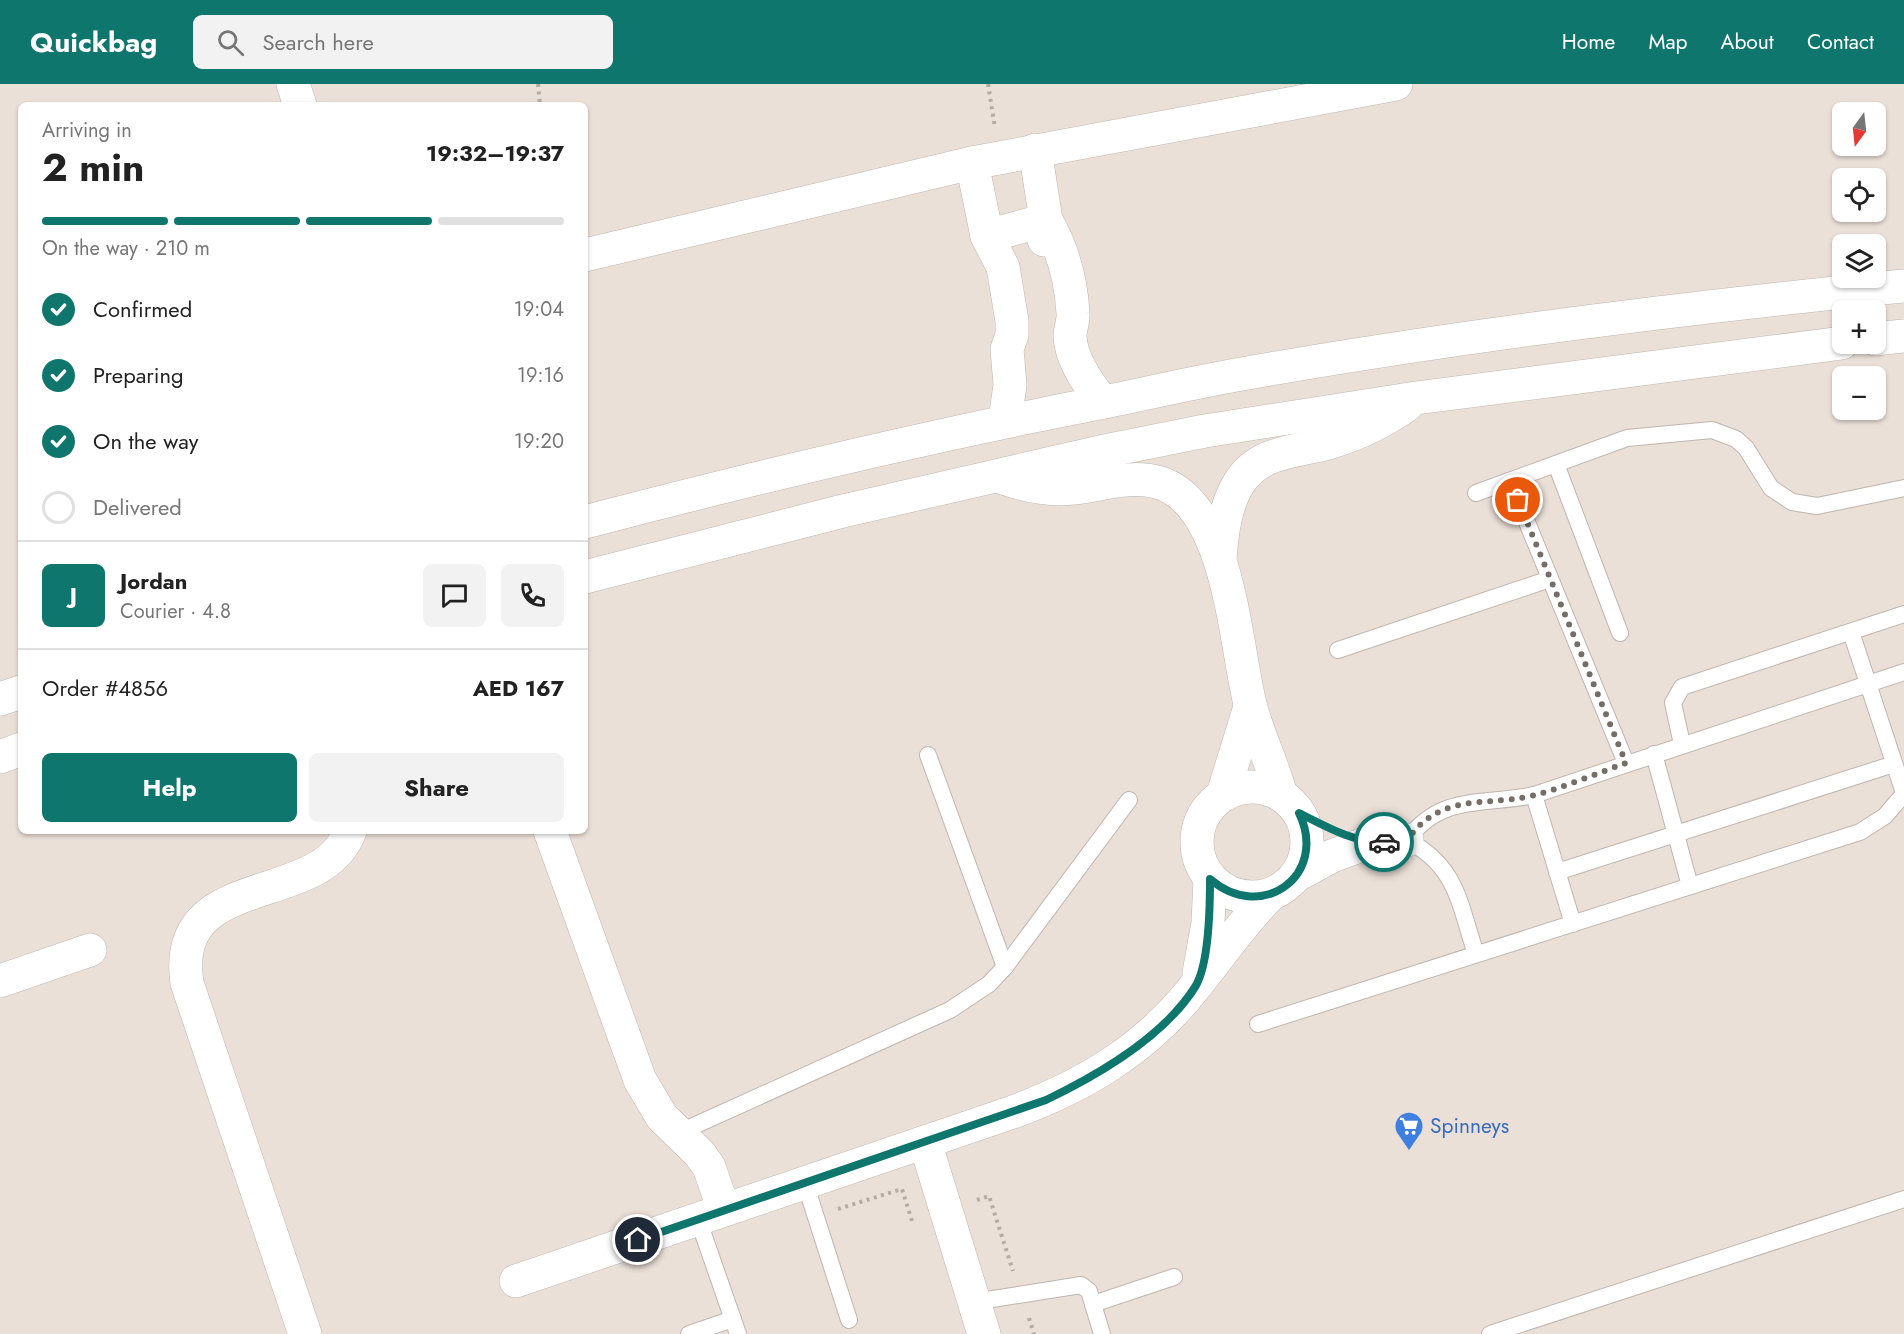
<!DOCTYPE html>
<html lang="en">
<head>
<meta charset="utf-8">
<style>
  :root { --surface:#fff; --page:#f2f2f2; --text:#222; --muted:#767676; --line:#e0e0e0; --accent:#0f766e }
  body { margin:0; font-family:Jost,sans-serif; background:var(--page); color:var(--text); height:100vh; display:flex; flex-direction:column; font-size:22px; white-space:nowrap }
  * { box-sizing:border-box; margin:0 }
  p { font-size:20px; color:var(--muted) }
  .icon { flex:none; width:33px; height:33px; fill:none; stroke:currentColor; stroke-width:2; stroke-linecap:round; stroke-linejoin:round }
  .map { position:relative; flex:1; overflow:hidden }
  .drawer { position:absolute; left:18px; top:18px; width:570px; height:732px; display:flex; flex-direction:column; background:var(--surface); border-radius:9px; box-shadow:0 2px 4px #0004 }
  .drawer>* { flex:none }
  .needle { width:39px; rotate:195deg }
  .buttons { position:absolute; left:1832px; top:18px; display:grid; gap:12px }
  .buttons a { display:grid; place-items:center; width:54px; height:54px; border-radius:9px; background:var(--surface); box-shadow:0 2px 4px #0004; font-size:30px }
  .pin { position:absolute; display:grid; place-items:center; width:51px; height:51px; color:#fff; margin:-26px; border:3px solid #fff; border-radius:50%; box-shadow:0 2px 6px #0007 }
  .courier { position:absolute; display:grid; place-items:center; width:60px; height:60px; margin:-30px; border:4px solid #0f766e; border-radius:50%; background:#fff; color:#222; box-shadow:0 2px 8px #0007 }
  .summary em { font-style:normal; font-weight:700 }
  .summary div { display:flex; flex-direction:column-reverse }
  .summary { display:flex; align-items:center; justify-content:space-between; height:102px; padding:0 24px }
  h1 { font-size:39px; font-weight:700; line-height:45px }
  .bar { display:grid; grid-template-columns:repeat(4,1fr); gap:9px 6px; align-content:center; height:72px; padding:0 24px }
  .bar i { height:8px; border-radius:4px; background:var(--line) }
  .bar .active { background:var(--accent) }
  .bar p { grid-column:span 4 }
  .line { display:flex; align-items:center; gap:15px; padding:0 24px; border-top:2px solid var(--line) }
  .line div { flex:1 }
  .round { display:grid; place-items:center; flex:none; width:63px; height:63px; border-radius:9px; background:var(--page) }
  ol { padding:0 24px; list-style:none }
  li { display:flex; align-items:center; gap:18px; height:66px }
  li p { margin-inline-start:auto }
  li .icon { padding:6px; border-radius:50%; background:var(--accent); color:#fff; stroke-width:4 }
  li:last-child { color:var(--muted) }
  li i { width:33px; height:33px; border:3px solid var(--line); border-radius:50% }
  .button { display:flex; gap:12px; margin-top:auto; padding:12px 24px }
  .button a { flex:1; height:69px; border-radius:9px; background:var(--accent); color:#fff; font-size:24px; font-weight:700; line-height:69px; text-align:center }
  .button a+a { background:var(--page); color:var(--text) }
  header { display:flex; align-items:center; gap:36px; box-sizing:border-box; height:84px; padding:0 30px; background:var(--accent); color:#fff }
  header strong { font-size:28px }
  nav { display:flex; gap:33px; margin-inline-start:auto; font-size:21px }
  .search { width:420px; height:54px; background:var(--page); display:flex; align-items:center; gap:15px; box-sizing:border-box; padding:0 21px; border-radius:9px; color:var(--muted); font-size:22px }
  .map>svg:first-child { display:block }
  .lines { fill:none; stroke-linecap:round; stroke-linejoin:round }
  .service-casing { stroke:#c0b5ae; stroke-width:18 }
  .minor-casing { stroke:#c0b5ae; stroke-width:34 }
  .path { stroke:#b4aba4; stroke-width:4; stroke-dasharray:3 4.5; stroke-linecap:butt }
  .service { stroke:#fff; stroke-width:16 }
  .minor { stroke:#fff; stroke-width:33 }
  .done { stroke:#746e69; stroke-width:6; stroke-dasharray:0 10.8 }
  .route { stroke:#0f766e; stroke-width:8 }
  .labels { text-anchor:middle; stroke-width:6; stroke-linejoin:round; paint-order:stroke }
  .shop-label { font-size:21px; fill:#366cbe; stroke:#ebe0d8; text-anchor:start }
</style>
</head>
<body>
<header>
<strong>Quickbag</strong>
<div class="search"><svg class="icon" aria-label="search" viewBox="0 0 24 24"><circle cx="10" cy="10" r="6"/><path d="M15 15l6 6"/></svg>Search here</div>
<nav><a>Home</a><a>Map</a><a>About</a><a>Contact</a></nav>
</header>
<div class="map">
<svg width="1904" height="1250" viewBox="0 0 1904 1250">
  <rect width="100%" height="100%" fill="#ebe0d8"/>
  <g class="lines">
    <!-- service casing -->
    <g class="service-casing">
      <g id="service">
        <path d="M1556,380L1620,549"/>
        <path d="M1510,397L1626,679"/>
        <path d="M1476,409L1627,354L1712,346L1736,355L1746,364L1771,404L1792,418L1817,422L1904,404"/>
        <path d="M1851,548L1904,709"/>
        <path d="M1338,566L1550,495"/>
        <path d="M1682,660L1673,619L1682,603L1904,530"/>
        <path d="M1654,670L1690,802"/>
        <path d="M928,671L1005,883"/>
        <path d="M1534,711L1573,840"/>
        <path d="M1557,788L1894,680"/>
        <path d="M1476,870C1459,820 1458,783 1407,756C1442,709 1483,722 1534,711L1904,588"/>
        <path d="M1258,940L1860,748L1885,732L1904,710"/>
        <path d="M678,1049L950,926L989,900L1005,883L1129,716"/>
        <path d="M805,1099L849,1236"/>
        <path d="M698,1135L738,1250"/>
        <path d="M974,1218L1081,1201L1089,1207L1102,1250"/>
        <path d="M1093,1220L1174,1193"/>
        <path d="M689,1250L733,1235"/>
        <path d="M1490,1250L1904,1115"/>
      </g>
    </g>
    <!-- minor casing -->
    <g class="minor-casing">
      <g id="minor">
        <path d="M293,0L300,21"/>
        <path d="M1035,66L1046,136L1044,156"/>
        <path d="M972,79L987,152L1003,183L1012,237V251L1007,265L1010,301L1005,336"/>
        <path d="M1046,136C1063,165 1071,195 1073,229C1074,237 1070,244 1070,252C1071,276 1088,300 1103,318"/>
        <path d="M987,152L1046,136"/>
        <path d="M585,171L972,79L1396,0"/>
        <path d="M1875,255L1904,252"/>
        <path d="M1003,394C1026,402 1051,407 1075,404C1102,401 1130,391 1157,398C1229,417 1235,560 1250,620C1257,649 1273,681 1281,711"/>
        <path d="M585,438C757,393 929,352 1104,318C1148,309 1192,299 1236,291C1457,252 1680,224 1904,202"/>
        <path d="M1220,475C1222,450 1225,421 1239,399C1259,367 1295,368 1328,359C1356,351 1383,338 1407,321"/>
        <path d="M585,493L843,427L1100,368L1205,347L1416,314L1842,259"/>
        <path d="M0,615L21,608"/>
        <path d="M0,673L21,665"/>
        <circle cx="1252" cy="758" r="55"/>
        <path d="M1223,710L1250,623"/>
        <path d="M550,747L640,996L662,1033L700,1070L709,1083L724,1126"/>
        <path d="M1297,791L1332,772L1370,758L1407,756"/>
        <path d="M1199,889L1208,839L1210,795"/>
        <path d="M0,897L90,866"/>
        <path d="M925,1058L984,1250"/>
        <path d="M516,1197L1010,1029C1083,1003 1146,965 1194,904C1220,872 1241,840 1270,811"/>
        <path d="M305,1250L187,899C170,783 321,826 350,747"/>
      </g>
    </g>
    <!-- path -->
    <g class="path">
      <path d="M538,0L540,21"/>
      <path d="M988,0L995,44"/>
      <path d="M977,1116L989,1112L1013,1187"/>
      <path d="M838,1125L902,1105L912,1137L915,1136"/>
      <path d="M1029,1234L1034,1250"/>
    </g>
    <!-- service -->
    <use href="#service" class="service"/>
    <!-- minor -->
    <use href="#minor" class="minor"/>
  </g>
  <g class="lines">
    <!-- done -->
    <path class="done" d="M1384,758L1407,756C1442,708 1481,723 1531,712C1563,704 1595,690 1626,679L1518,416"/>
    <!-- route -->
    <path class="route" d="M638,1156L1046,1016C1098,991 1163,954 1195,903C1209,881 1210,821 1210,795C1262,840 1329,791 1299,729C1325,742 1354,759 1384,758"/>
  </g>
  <!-- icons -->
  <defs>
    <g id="supermarket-pin" transform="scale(1.5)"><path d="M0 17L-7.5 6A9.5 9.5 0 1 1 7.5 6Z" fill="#3f7fe0" stroke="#ebe0d8"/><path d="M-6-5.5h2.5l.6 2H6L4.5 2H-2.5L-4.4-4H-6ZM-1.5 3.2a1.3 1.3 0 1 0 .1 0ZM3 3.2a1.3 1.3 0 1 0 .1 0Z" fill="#fff"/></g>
  </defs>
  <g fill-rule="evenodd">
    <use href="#supermarket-pin" x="1409" y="1042"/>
  </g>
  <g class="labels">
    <!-- shop labels -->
    <g class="shop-label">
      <text x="1430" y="1049">Spinneys</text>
    </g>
  </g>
</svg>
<div class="buttons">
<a><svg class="needle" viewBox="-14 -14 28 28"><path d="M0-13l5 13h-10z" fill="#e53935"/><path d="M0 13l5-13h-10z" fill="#767676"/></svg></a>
<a><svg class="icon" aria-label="locate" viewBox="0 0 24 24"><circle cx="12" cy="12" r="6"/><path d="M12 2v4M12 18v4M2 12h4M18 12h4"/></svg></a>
<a><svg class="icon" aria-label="layers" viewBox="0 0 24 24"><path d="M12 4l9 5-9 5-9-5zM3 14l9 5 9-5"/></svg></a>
<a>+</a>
<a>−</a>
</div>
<div class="pin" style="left:1518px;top:416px;background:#ea580c"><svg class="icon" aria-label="bag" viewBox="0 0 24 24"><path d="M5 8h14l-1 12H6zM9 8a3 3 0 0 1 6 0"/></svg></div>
<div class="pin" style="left:638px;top:1156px;background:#1f2937"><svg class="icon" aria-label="home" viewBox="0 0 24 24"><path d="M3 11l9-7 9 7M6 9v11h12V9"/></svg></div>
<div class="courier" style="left:1384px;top:758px"><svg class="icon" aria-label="car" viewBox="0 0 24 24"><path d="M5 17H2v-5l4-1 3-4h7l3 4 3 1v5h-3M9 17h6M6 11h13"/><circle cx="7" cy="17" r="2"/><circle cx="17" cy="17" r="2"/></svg></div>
<section class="drawer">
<div class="summary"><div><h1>2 min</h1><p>Arriving in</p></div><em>19:32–19:37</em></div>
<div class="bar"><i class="active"></i><i class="active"></i><i class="active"></i><i></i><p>On the way · 210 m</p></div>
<ol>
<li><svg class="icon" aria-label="check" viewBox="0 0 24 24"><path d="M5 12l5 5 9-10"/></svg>Confirmed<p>19:04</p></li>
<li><svg class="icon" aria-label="check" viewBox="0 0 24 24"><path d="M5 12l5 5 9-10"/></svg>Preparing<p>19:16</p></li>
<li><svg class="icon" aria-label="check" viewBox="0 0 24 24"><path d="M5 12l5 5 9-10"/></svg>On the way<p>19:20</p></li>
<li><i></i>Delivered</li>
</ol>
<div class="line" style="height:108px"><b class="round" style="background:var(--accent);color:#fff">J</b><div><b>Jordan</b><p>Courier · 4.8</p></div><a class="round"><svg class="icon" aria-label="chat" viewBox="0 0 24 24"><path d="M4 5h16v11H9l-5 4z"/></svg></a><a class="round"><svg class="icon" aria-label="phone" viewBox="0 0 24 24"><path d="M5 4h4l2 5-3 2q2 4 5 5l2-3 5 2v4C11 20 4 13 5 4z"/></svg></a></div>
<div class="line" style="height:78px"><div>Order #4856</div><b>AED 167</b></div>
<div class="button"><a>Help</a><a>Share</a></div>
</section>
</div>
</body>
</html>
